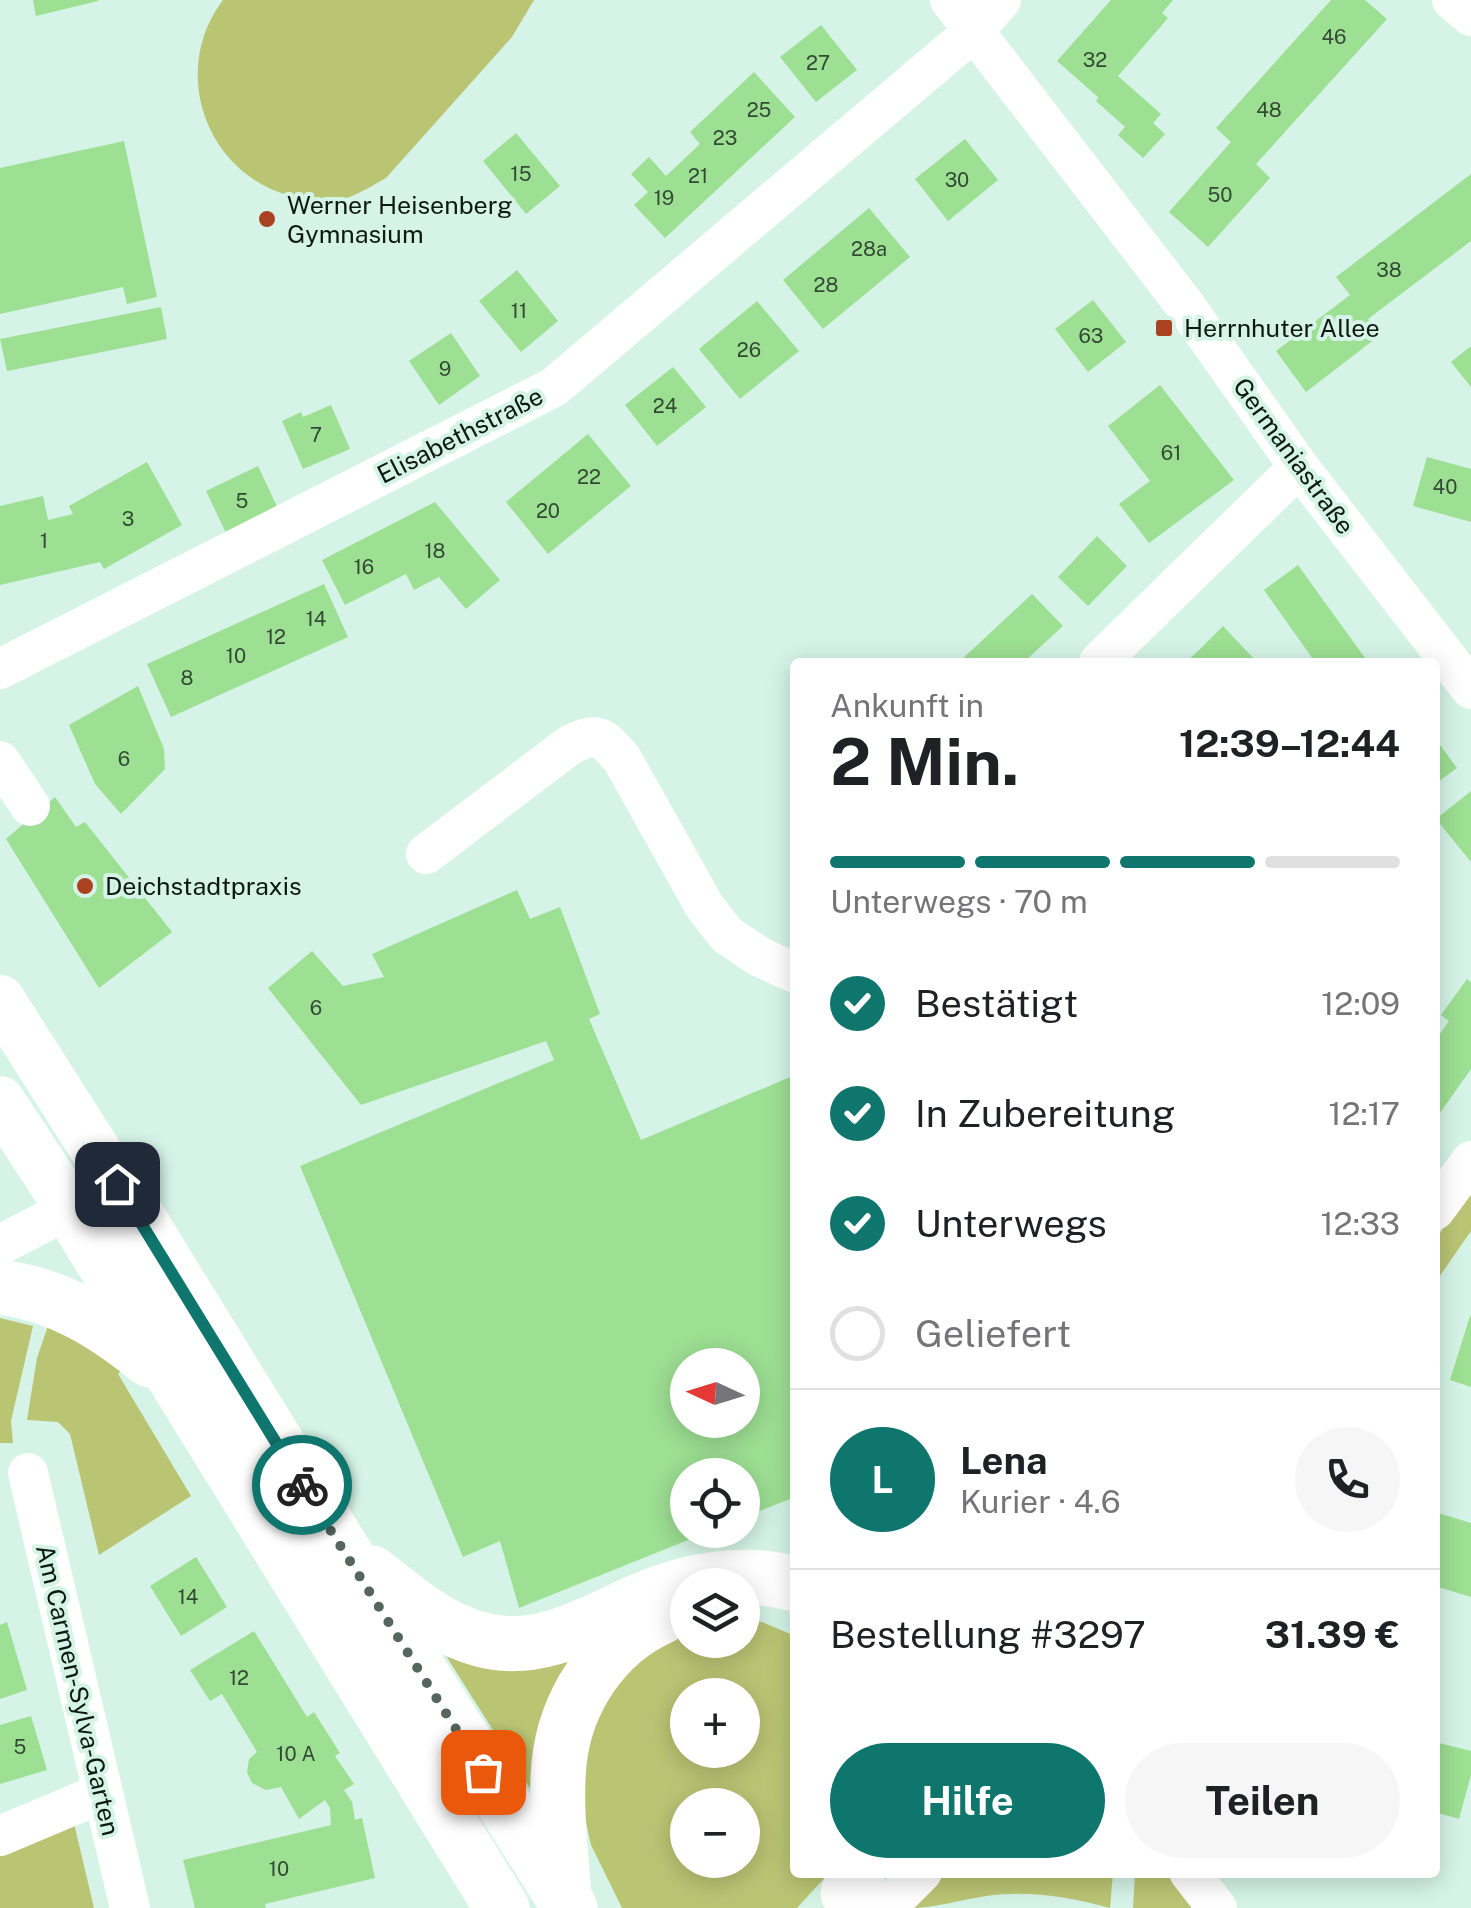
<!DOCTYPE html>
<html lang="de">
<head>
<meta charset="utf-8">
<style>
  :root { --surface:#fff; --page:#f6f6f6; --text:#202124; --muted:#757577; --line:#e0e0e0; --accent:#0f766e }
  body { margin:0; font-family:"Public Sans",sans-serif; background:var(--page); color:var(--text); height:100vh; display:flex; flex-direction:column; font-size:38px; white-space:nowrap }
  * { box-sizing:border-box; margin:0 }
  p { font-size:32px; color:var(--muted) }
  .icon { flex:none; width:55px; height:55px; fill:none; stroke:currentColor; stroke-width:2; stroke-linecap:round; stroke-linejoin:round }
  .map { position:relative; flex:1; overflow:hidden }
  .panel { position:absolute; left:790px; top:658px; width:650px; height:1220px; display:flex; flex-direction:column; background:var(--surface); border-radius:10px; box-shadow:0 5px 25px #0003 }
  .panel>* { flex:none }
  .needle { width:65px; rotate:274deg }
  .tools { position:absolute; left:670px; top:1348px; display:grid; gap:20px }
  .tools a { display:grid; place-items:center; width:90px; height:90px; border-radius:50%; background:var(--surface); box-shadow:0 5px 25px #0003; font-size:50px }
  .pin { position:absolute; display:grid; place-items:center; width:85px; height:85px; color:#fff; margin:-42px; border-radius:20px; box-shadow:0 5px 15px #0006 }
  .courier { position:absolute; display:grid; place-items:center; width:100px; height:100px; margin:-50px; border:8px solid #0f766e; border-radius:50%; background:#fff; color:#222; box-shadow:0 2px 12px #0007 }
  .summary em { font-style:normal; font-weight:700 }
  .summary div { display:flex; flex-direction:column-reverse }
  .summary { display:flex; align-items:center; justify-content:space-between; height:170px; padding:0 40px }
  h1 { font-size:65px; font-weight:700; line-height:75px }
  .bar { display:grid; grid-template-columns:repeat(4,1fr); gap:15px 10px; align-content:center; height:120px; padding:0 40px }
  .bar i { height:12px; border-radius:8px; background:var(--line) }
  .bar .selected { background:var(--accent) }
  .bar p { grid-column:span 4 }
  .line { display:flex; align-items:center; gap:25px; padding:0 40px; border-top:2px solid var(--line) }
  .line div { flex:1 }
  .round { display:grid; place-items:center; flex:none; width:105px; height:105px; border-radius:52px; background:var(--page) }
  ol { padding:0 40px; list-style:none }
  li { display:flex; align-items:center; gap:30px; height:110px }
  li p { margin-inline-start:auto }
  li .icon { padding:10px; border-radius:50%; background:var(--accent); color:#fff; stroke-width:4 }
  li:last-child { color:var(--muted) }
  li i { width:55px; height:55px; border:5px solid var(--line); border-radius:50% }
  .button { display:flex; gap:20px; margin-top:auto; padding:20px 40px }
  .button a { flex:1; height:115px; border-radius:60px; background:var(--accent); color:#fff; font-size:40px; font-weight:700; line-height:115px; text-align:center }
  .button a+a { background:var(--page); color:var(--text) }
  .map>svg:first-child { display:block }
  .green { fill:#bac574; fill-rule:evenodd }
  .building { fill:#9ddf93; fill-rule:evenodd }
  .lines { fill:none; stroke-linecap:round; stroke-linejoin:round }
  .minor { stroke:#fff; stroke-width:40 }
  .major { stroke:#fff; stroke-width:50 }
  .highway { stroke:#fff; stroke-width:55 }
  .done { stroke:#54665e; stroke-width:10; stroke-dasharray:0 18 }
  .route { stroke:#0f766e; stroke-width:12 }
  .poi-dot { fill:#aa4222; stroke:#d5f4e7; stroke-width:4 }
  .labels { text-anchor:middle; stroke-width:8; stroke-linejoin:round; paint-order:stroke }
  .number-label { font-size:20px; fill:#324a34 }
  .poi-label { font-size:25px; fill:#0e1914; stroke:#d5f4e7; text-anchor:start }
  .street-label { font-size:25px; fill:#0e1914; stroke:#d5f4e7 }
</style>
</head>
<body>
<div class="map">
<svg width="1471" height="1908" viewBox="0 0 1471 1908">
  <rect width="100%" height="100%" fill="#d5f4e7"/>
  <!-- green -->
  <g class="green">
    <path d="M223,0H534L512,37L386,178C368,188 350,200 329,202C317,203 303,199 291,196C206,174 169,71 223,0Z"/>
    <path d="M1471,1189V1231L1435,1283V1240Z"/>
    <path d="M53,1311L122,1370L118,1374L191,1496L99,1555L70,1434L58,1422L27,1420L37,1358Z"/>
    <path d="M0,1318L33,1326L11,1421L13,1443H0Z"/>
    <path d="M743,1618L762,1622L795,1636V1872L829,1873L797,1908H622L591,1845L579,1791L594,1701L687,1621L688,1640H742ZM688,1695H742V1750H688ZM688,1805H742V1860H688Z"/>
    <path d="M434,1637L586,1641L550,1820Z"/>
    <path d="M73,1819L94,1908H0V1851Z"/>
    <path d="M1135,1872L1175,1873L1203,1908H1133Z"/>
    <path d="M942,1873H1113L1110,1908C1070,1897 1027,1890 986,1896C960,1900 935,1908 909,1908Z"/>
  </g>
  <!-- building -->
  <g class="building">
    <path d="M33,0H98V1L36,16Z"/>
    <path d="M1111,0H1173L1162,13L1168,18L1118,76L1161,114L1153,123L1165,134L1143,158L1118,135L1125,127L1096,101L1098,97L1057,61Z"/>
    <path d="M1331,0H1365L1387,19L1256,164L1270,178L1208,247L1169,212L1231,142L1216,128Z"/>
    <path d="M821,25L857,70L816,102L780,57Z"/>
    <path d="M754,72L795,117L665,238L634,205L648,192L631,174L649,157L666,176L700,144L690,132Z"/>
    <path d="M516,133L560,186L526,214L483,161Z"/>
    <path d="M965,139L998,180L948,221L915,179Z"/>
    <path d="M124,141L157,297L127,304L123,287L0,314V168Z"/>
    <path d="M1471,174V241L1368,319L1380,335L1306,392L1276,351L1350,295L1336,277Z"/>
    <path d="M869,208L910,257L823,329L783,280Z"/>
    <path d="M517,270L558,321L521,352L479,301Z"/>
    <path d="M1093,300L1126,342L1088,372L1055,329Z"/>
    <path d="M757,301L799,351L740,399L699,349Z"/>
    <path d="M161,307L167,339L7,371L0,339Z"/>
    <path d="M451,333L480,376L439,405L409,361Z"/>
    <path d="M1471,346V387L1451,362Z"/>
    <path d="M673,367L706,407L657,446L625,405Z"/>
    <path d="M1160,385L1234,480L1149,543L1119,504L1150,481L1108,426Z"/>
    <path d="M331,405L350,449L303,469L282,421L301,412L303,417Z"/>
    <path d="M588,434L631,486L548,554L506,502Z"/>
    <path d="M1427,457L1471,469V522L1413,506Z"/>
    <path d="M147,462L182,525L104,569L100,562L0,585V506L43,496L48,520L73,514L69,506Z"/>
    <path d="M258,466L279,511L227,535L206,491Z"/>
    <path d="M435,502L500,580L466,609L439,577L414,590L406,574L345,605L322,560Z"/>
    <path d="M1097,536L1127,566L1088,606L1058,577Z"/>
    <path d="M1298,565L1318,593L1368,662H1315L1303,645L1264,590Z"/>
    <path d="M324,584L348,637L171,717L147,664Z"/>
    <path d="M1032,594L1063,626L1024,662H959Z"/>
    <path d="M1223,626L1255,660L1186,662L1198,651Z"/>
    <path d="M138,686L164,749L165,769L121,814L95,784L69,725Z"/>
    <path d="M1435,738L1457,768L1435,784Z"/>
    <path d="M1471,791V862L1436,819Z"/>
    <path d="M55,797L76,827L85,822L172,932L99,988L6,839Z"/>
    <path d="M517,890L530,919L560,907L600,1014L589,1019L641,1140L795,1075V1497L742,1518V1475H688V1530H713L519,1608L500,1541L463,1557L300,1166L554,1060L546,1041L361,1105L268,988L312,951L343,986L384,977L372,954ZM688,1365H742V1420H688Z"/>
    <path d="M1467,979L1471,982V1069L1435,1120V1041L1449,1021L1441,1015Z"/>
    <path d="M1470,1316H1471V1387L1450,1380Z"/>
    <path d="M1435,1512L1471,1523V1597L1435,1586Z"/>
    <path d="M196,1557L227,1607L181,1636L150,1586Z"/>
    <path d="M7,1622L27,1690L0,1699V1625Z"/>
    <path d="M254,1631L307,1717L314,1712L340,1753L335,1756L354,1784L344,1790L352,1802L355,1820L362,1818L375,1878L265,1904L266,1908H195L183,1860L331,1825L330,1808L325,1800L299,1819L281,1787L266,1790L252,1783L247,1772L249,1759L257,1752L222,1694L210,1701L190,1670Z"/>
    <path d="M31,1716L47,1770L0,1784V1725Z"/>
    <path d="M1435,1742L1471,1751V1775L1459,1819L1435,1812Z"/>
  </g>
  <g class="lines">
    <!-- minor -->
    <g class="minor">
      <path d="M950,0L1184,304L1299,467L1471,689"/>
      <path d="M1452,0L1471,16"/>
      <path d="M1099,662L1299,467"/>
      <path d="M0,669L554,387L973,32L1001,0"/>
      <path d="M0,761L30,806"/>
      <path d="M426,854L570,745C598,731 602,736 622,759L705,907L727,935L760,957L795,973"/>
      <path d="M1435,1210L1471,1161"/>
      <path d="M0,1245L94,1196"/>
      <path d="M28,1473L130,1908"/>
      <path d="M0,1836L102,1793"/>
      <path d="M1189,1872L1217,1908"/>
      <path d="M886,1908L922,1872"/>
    </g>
    <!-- major -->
    <g class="major">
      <path d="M0,1000L117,1184"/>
      <path d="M0,1101L70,1208"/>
    </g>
    <!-- highway -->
    <g class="highway">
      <path d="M117,1184L342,1549L570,1908"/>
      <path d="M70,1208L502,1908"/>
      <path d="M0,1287C60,1295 104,1323 150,1360"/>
      <path d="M372,1573C406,1600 439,1629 483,1640C541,1655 593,1621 644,1599C691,1579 745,1570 795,1584"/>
      <path d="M848,1893L858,1872"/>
      <path d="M564,1896C561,1853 555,1807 559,1764C565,1702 604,1642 661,1617"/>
    </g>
  </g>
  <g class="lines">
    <!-- done -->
    <path class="done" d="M302,1485L483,1772"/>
    <!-- route -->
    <path class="route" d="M117,1184L302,1485"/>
  </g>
  <!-- markers -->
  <g class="poi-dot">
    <circle cx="267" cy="219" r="10"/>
    <rect x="1154" y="318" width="20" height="20" rx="5"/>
    <circle cx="85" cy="886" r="10"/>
  </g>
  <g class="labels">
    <!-- number labels -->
    <g class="number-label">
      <text x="1334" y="44">46</text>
      <text x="1095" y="67">32</text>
      <text x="818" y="70">27</text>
      <text x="759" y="117">25</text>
      <text x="1269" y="117">48</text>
      <text x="725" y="145">23</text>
      <text x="521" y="181">15</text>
      <text x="698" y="183">21</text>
      <text x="957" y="187">30</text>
      <text x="1220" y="202">50</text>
      <text x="664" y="205">19</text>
      <text x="869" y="256">28a</text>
      <text x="1389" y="277">38</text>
      <text x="826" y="292">28</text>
      <text x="519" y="318">11</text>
      <text x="1091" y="343">63</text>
      <text x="749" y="357">26</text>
      <text x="445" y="376">9</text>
      <text x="665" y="413">24</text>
      <text x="316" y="442">7</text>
      <text x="1171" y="460">61</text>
      <text x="589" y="484">22</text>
      <text x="1445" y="494">40</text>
      <text x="242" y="508">5</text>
      <text x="548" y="518">20</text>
      <text x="128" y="526">3</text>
      <text x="44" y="548">1</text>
      <text x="435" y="558">18</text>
      <text x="364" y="574">16</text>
      <text x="316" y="626">14</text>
      <text x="276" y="644">12</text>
      <text x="236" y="663">10</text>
      <text x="187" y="685">8</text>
      <text x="124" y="766">6</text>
      <text x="316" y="1015">6</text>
      <text x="188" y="1604">14</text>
      <text x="239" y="1685">12</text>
      <text x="20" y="1754">5</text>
      <text x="296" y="1761">10 A</text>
      <text x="279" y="1876">10</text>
    </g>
    <!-- poi labels -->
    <g class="poi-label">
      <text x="287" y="214">Werner Heisenberg<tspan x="287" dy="29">Gymnasium</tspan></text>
      <text x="1184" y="337">Herrnhuter Allee</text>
      <text x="105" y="895">Deichstadtpraxis</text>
    </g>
    <!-- street labels -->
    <g class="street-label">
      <text transform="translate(460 435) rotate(-27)" y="9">Elisabethstraße</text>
      <text transform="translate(1294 456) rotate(54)" y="9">Germaniastraße</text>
      <text transform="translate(78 1690) rotate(77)" y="9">Am Carmen-Sylva-Garten</text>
    </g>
  </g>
</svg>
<div class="tools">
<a><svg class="needle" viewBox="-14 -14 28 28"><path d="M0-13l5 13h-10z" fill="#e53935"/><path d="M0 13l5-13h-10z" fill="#757577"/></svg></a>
<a><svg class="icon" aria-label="locate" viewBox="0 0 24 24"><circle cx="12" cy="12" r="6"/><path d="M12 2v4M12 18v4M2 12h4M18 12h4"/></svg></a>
<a><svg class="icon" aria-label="layers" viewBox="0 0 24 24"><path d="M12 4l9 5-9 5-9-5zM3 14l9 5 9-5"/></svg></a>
<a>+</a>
<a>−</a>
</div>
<div class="pin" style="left:483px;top:1772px;background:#ea580c"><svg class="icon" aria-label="bag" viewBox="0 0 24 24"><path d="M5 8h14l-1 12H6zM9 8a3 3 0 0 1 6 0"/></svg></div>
<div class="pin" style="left:117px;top:1184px;background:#1f2937"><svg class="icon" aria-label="home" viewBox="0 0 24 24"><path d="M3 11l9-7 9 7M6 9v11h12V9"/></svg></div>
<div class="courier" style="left:302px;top:1485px"><svg class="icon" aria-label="bike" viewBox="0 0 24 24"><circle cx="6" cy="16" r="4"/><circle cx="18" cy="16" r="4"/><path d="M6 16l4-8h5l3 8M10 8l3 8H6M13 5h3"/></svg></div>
<section class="panel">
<div class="summary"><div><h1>2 Min.</h1><p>Ankunft in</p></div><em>12:39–12:44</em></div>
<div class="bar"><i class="selected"></i><i class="selected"></i><i class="selected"></i><i></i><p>Unterwegs · 70 m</p></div>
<ol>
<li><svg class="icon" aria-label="check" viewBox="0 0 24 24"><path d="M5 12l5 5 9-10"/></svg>Bestätigt<p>12:09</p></li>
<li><svg class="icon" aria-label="check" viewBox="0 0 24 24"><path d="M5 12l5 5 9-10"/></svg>In Zubereitung<p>12:17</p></li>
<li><svg class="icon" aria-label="check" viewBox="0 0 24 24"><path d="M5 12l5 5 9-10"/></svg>Unterwegs<p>12:33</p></li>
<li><i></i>Geliefert</li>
</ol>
<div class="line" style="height:180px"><b class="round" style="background:var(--accent);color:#fff">L</b><div><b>Lena</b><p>Kurier · 4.6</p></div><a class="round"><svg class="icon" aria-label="phone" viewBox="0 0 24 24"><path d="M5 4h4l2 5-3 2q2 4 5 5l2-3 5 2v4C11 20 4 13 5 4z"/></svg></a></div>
<div class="line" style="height:130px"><div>Bestellung #3297</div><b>31.39 €</b></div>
<div class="button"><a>Hilfe</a><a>Teilen</a></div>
</section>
</div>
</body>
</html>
